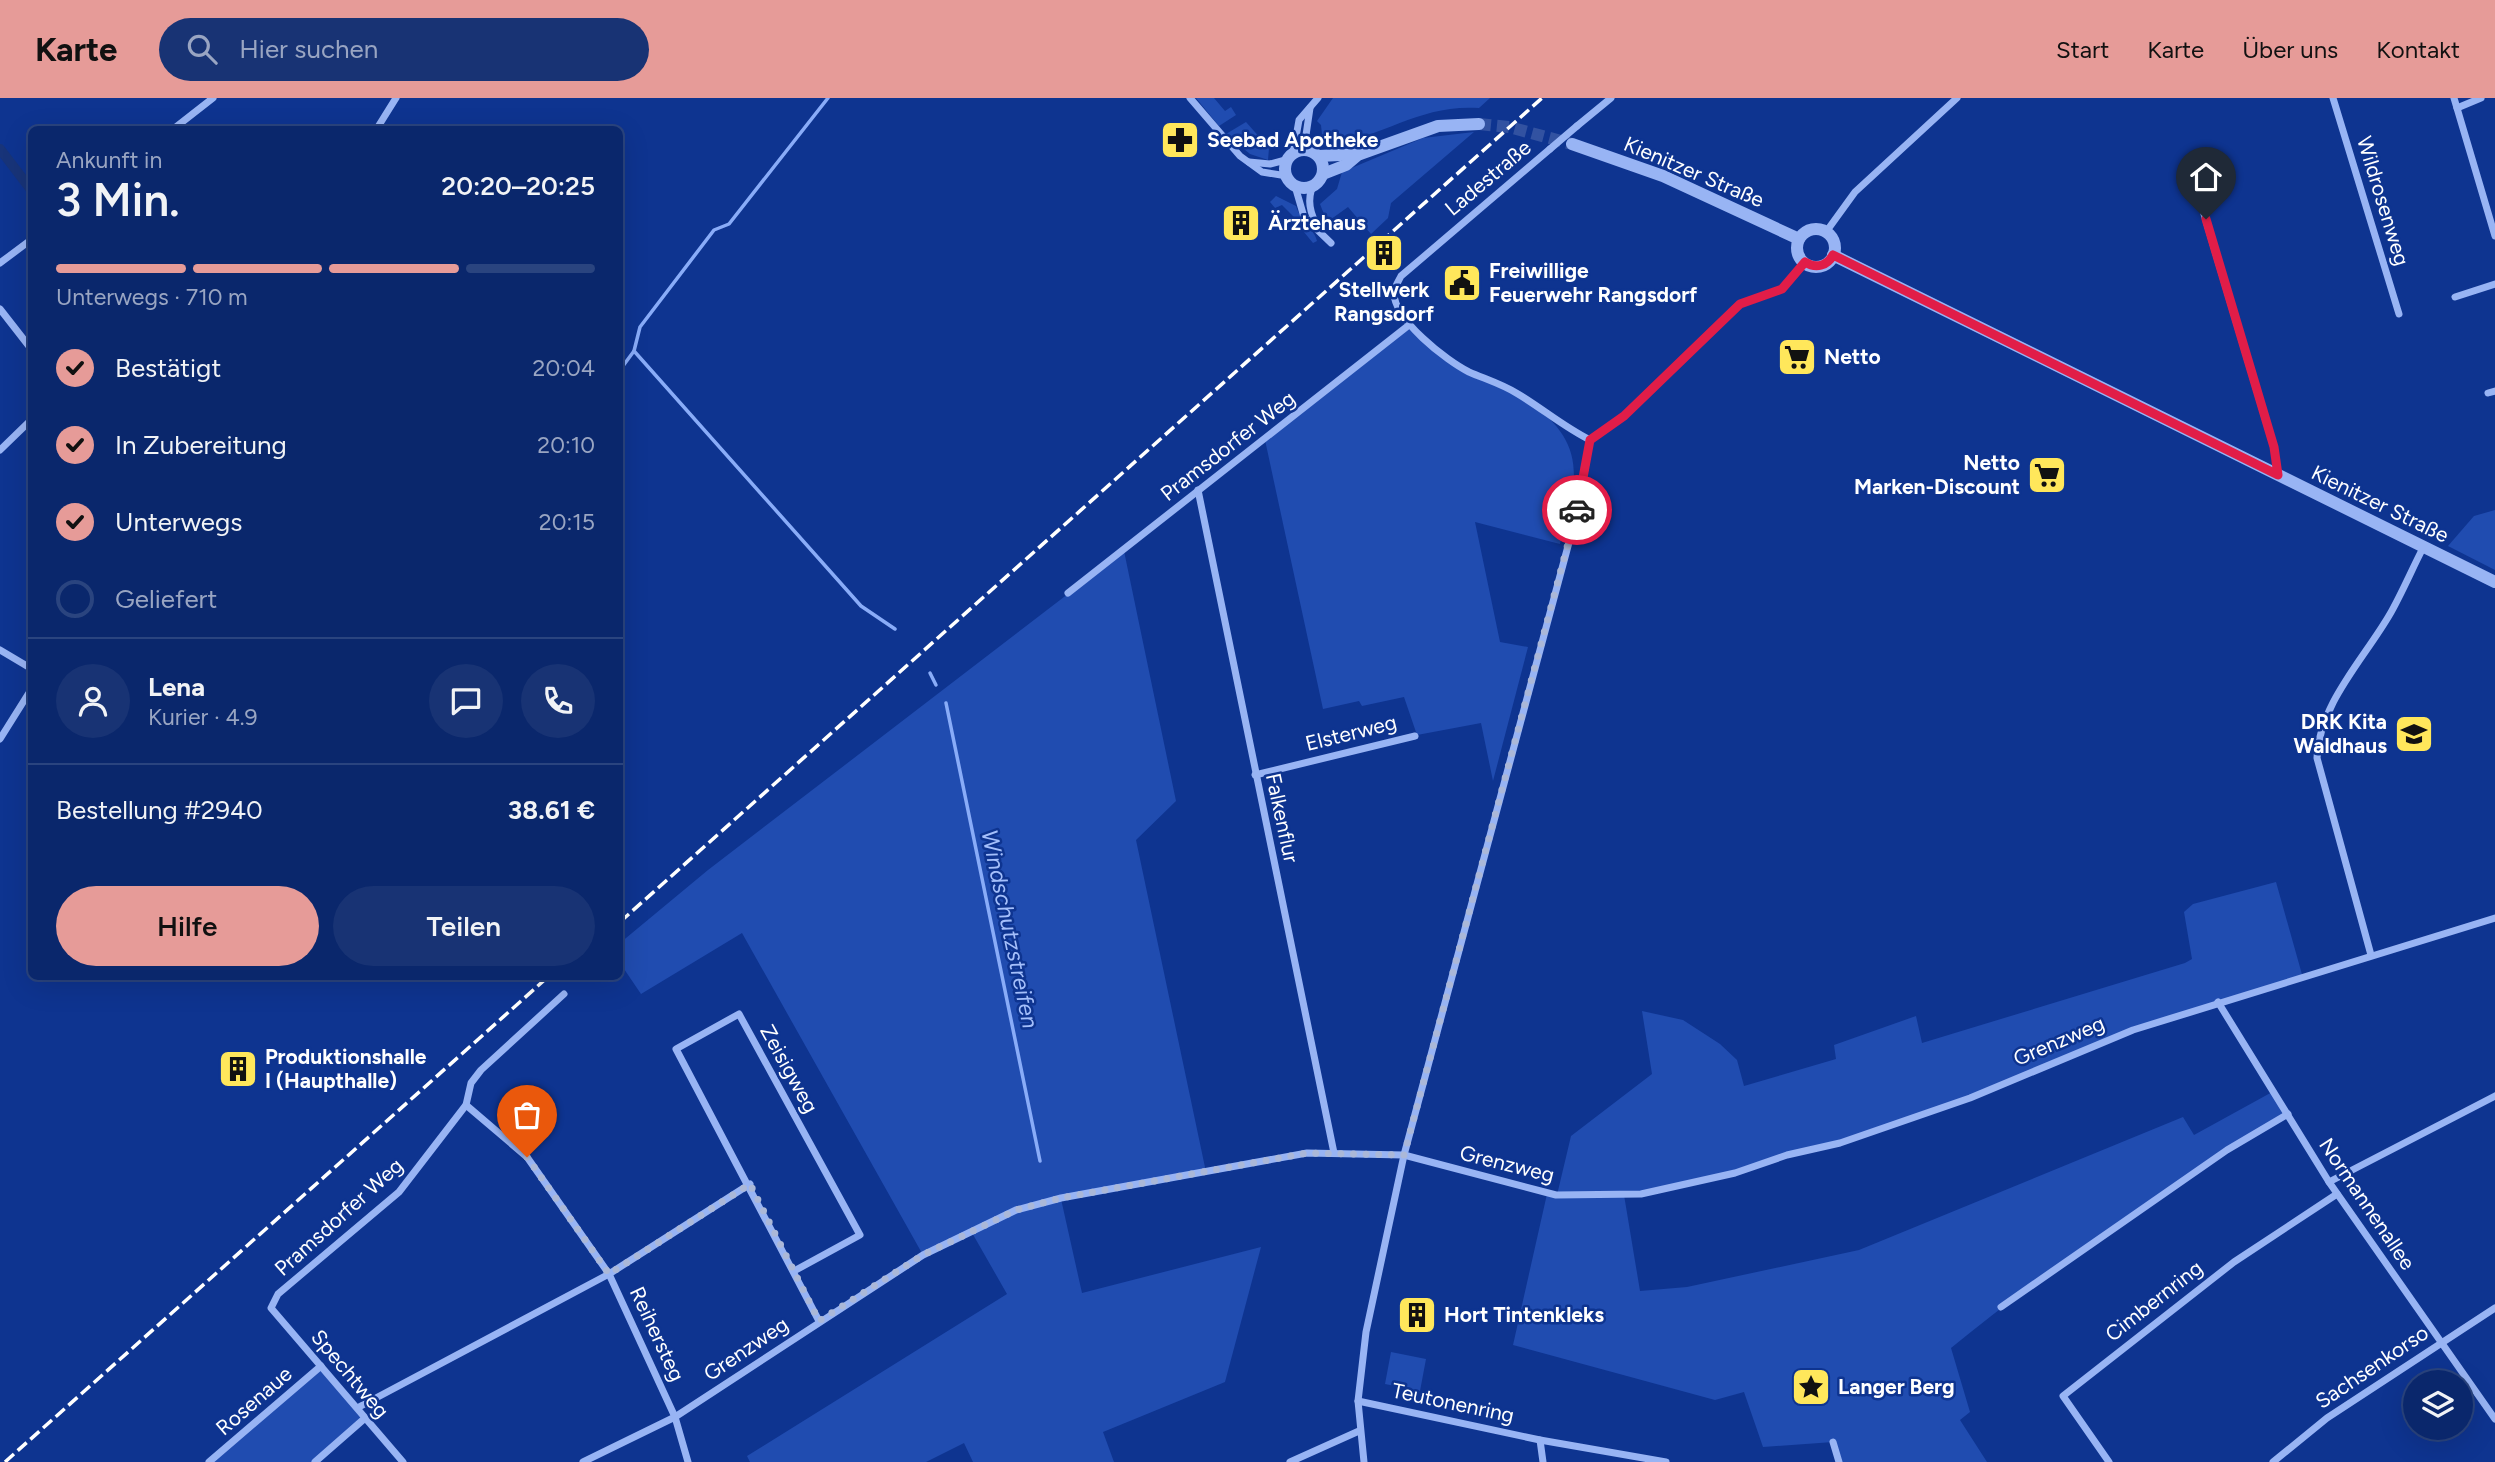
<!DOCTYPE html>
<html lang="de">
<head>
<meta charset="utf-8">
<style>
  :root { --surface:#0a276c; --page:#183374; --text:#f1f3f6; --muted:#99a5c2; --line:#2a447f; --accent:#e69b98 }
  body { margin:0; font-family:Figtree,sans-serif; background:var(--page); color:var(--text); height:100vh; display:flex; flex-direction:column; font-size:26px; white-space:nowrap }
  * { box-sizing:border-box; margin:0 }
  p { font-size:23px; color:var(--muted) }
  .icon { flex:none; width:38px; height:38px; fill:none; stroke:currentColor; stroke-width:2; stroke-linecap:round; stroke-linejoin:round }
  .map { position:relative; flex:1; overflow:hidden }
  .drawer { position:absolute; left:28px; top:28px; width:595px; height:854px; display:flex; flex-direction:column; background:var(--surface); border-radius:10px; box-shadow:0 7px 28px #0002,0 0 0 2px var(--line) }
  .drawer>* { flex:none }
  .controls { position:absolute; left:2403px; top:1272px; display:grid; gap:14px }
  .controls a { display:grid; place-items:center; width:70px; height:70px; border-radius:50%; background:var(--surface); box-shadow:0 7px 28px #0002,0 0 0 2px var(--line); font-size:35px }
  .pin { position:absolute; display:grid; place-items:center; width:60px; height:60px; color:#fff; margin:-72px -30px; border-radius:50% 50% 50% 0; rotate:-45deg; box-shadow:0 0 7px #0007 }
  .pin .icon { rotate:45deg }
  .courier { position:absolute; display:grid; place-items:center; width:70px; height:70px; margin:-35px; border:5px solid #e11d48; border-radius:50%; background:#fff; color:#222; box-shadow:0 2px 9px #0007 }
  .summary em { font-style:normal; font-weight:600 }
  .summary div { display:flex; flex-direction:column-reverse }
  .summary { display:flex; align-items:center; justify-content:space-between; height:119px; padding:0 28px }
  h1 { font-size:46px; font-weight:600; line-height:52px }
  .bar { display:grid; grid-template-columns:repeat(4,1fr); gap:10px 7px; align-content:center; height:84px; padding:0 28px }
  .bar i { height:9px; border-radius:5px; background:var(--line) }
  .bar .active { background:var(--accent) }
  .bar p { grid-column:span 4 }
  .line { display:flex; align-items:center; gap:18px; padding:0 28px; border-top:2px solid var(--line) }
  .line div { flex:1 }
  .round { display:grid; place-items:center; flex:none; width:74px; height:74px; border-radius:37px; background:var(--page) }
  ol { padding:0 28px; list-style:none }
  li { display:flex; align-items:center; gap:21px; height:77px }
  li p { margin-inline-start:auto }
  li .icon { padding:7px; border-radius:50%; background:var(--accent); color:#111; stroke-width:4 }
  li:last-child { color:var(--muted) }
  li i { width:38px; height:38px; border:4px solid var(--line); border-radius:50% }
  .cta { display:flex; gap:14px; margin-top:auto; padding:14px 28px }
  .cta a { flex:1; height:80px; border-radius:42px; background:var(--accent); color:#111; font-size:28px; font-weight:600; line-height:80px; text-align:center }
  .cta a+a { background:var(--page); color:var(--text) }
  header { display:flex; align-items:center; gap:42px; box-sizing:border-box; height:98px; padding:0 35px; background:var(--accent); color:#111 }
  header strong { font-size:33px }
  nav { display:flex; gap:38px; margin-inline-start:auto; font-size:24px }
  .search { width:490px; height:63px; background:var(--page); display:flex; align-items:center; gap:18px; box-sizing:border-box; padding:0 24px; border-radius:38px; color:var(--muted); font-size:26px }
  .map>svg:first-child { display:block }
  .green { fill:#204cb0 }
  .lines { fill:none; stroke-linecap:round; stroke-linejoin:round }
  .stream { stroke:#89acf8; stroke-width:3.5 }
  .canal { stroke:#183479; stroke-width:10 }
  .tertiary-tunnel { stroke:#3252a1; stroke-width:12; stroke-dasharray:12 6; stroke-linecap:butt }
  .minor { stroke:#98b4f4; stroke-width:7 }
  .tertiary { stroke:#98b4f4; stroke-width:12 }
  .rail { stroke:#fff; stroke-width:3.5; stroke-dasharray:12 5; stroke-linecap:butt }
  .minor-bridge { stroke:#98b4f4; stroke-width:7 }
  .done { stroke:#abb8d8; stroke-width:7; stroke-dasharray:0 12.6 }
  .route { stroke:#e11d48; stroke-width:9 }
  .labels { text-anchor:middle; stroke-width:5; stroke-linejoin:round; paint-order:stroke }
  .poi-label { font-size:21px; font-weight:bold; fill:#fff; stroke:#0e3490; text-anchor:start }
  .street-label { font-size:21px; fill:#fff; stroke:#0e3490 }
  .water-label { font-size:23px; font-style:italic; fill:#a4bffb; stroke:#0e3490 }
</style>
</head>
<body>
<header>
<strong>Karte</strong>
<div class="search"><svg class="icon" aria-label="search" viewBox="0 0 24 24"><circle cx="10" cy="10" r="6"/><path d="M15 15l6 6"/></svg>Hier suchen</div>
<nav><a>Start</a><a>Karte</a><a>Über uns</a><a>Kontakt</a></nav>
</header>
<div class="map">
<svg width="2495" height="1364" viewBox="0 0 2495 1364">
  <rect width="100%" height="100%" fill="#0e3490"/>
  <!-- green -->
  <g class="green">
    <path d="M1196,0H1214L1225,13L1231,9L1236,17L1219,28Z"/>
    <path d="M1333,0H1490L1479,10C1421,6 1385,38 1333,46L1322,37L1321,27L1317,23Z"/>
    <path d="M1246,24L1269,50L1268,62L1250,56L1226,36Z"/>
    <path d="M1474,34L1391,105L1388,120L1371,136L1348,109L1327,124L1320,106L1337,91L1342,74L1423,40Z"/>
    <path d="M1276,98L1296,108C1301,124 1315,132 1317,143L1313,145L1299,128L1295,129L1290,124L1296,121L1282,107L1275,110L1270,104Z"/>
    <path d="M1409,227C1428,242 1447,261 1467,273C1484,283 1505,287 1521,298C1587,342 1580,377 1560,446L1475,424L1500,544L1528,549L1493,683L1481,625L1417,637L1404,599L1362,608L1359,603L1323,611L1265,342Z"/>
    <path d="M2495,412V472L2448,448L2474,418Z"/>
    <path d="M1124,453L1176,703L1136,742L1206,1074L1061,1101L1082,1195L1261,1149L1225,1284L1103,1334L1114,1364H973L964,1345L926,1364H750L747,1358L1007,1196L971,1133L923,1157L742,835L641,896L620,865V845L708,772Z"/>
    <path d="M2276,784L2303,880L2133,932L1970,1000L1840,1045L1735,1075L1624,1097L1640,1193L1687,1189L1859,1152L2183,1019L2194,1037L2274,993L2288,1016C2174,1083 2054,1166 1951,1250L1970,1314L1960,1322L1987,1364H1839L1833,1344L1763,1349L1744,1294L1715,1302L1513,1247L1547,1096L1557,1097L1571,1038L1652,976L1642,913L1683,922L1720,946L1737,962L1744,988L1836,961L1834,947L1916,918L1922,945L2185,865L2192,861L2184,814L2193,806Z"/>
    <path d="M1391,1254L1426,1261L1420,1293L1385,1286Z"/>
    <path d="M321,1268L364,1321L315,1364H209Z"/>
  </g>
  <g class="lines">
    <!-- stream -->
    <g class="stream">
      <path d="M634,253L861,508L895,531"/>
      <path d="M620,272L634,253L640,229L714,132L729,126L828,0"/>
      <path d="M930,575L936,587"/>
      <path d="M946,605L1040,1063"/>
    </g>
    <!-- canal -->
    <path class="canal" d="M0,51L32,93"/>
    <!-- tertiary-tunnel -->
    <path class="tertiary-tunnel" d="M1479,26L1509,29L1572,46"/>
    <!-- minor -->
    <g class="minor">
      <path d="M1190,0L1240,58L1262,74L1287,78"/>
      <path d="M2333,0L2399,216"/>
      <path d="M2454,0L2495,138"/>
      <path d="M1310,10L1306,37L1312,54"/>
      <path d="M2457,10L2481,0"/>
      <path d="M1577,28L1611,0"/>
      <path d="M172,32L213,0"/>
      <path d="M376,32L396,0"/>
      <path d="M1550,51L1401,178C1399,182 1395,189 1394,193C1392,221 1447,263 1469,274C1485,281 1502,286 1518,296C1543,311 1564,329 1590,342"/>
      <path d="M1293,56L1299,22L1318,0"/>
      <path d="M1249,64L1270,66L1289,61"/>
      <path d="M1295,88L1304,119L1331,145"/>
      <path d="M1313,88C1306,103 1311,118 1319,131"/>
      <path d="M2198,96L2274,350L2278,377"/>
      <path d="M1826,134L1855,94L1957,0"/>
      <path d="M0,165L32,141"/>
      <path d="M2455,199L2495,186"/>
      <path d="M0,211L32,252"/>
      <path d="M2488,295L2495,293"/>
      <path d="M1590,342L1624,318L1740,206L1782,191L1805,165"/>
      <path d="M0,352L32,321"/>
      <path d="M1198,392L1334,1055"/>
      <path d="M1068,495L1409,227"/>
      <path d="M0,552L32,571"/>
      <path d="M0,641L32,590"/>
      <path d="M1255,677L1415,638"/>
      <path d="M2371,857L2317,660C2319,606 2364,561 2390,516C2402,495 2412,471 2424,448"/>
      <path d="M2218,904L2329,1084L2495,1321"/>
      <path d="M466,1007L527,1059L609,1176L675,1319L688,1364"/>
      <path d="M2329,1084L2495,998"/>
      <path d="M794,1173L860,1137L739,916L676,951L819,1223"/>
      <path d="M2001,1209L2227,1052L2288,1016"/>
      <path d="M1358,1303L1540,1342L1666,1364"/>
      <path d="M359,1309L609,1176L750,1086"/>
      <path d="M1540,1342L1543,1364"/>
      <path d="M1833,1344L1839,1364"/>
      <path d="M209,1364L321,1268"/>
      <path d="M315,1364L364,1321"/>
      <path d="M403,1364L271,1210L278,1196L399,1094L466,1007L471,985L481,972L564,896"/>
      <path d="M583,1364L675,1319L923,1157L1016,1112L1061,1100L1307,1055L1404,1057L1556,1097L1641,1096L1735,1075L1787,1057L1840,1045L1970,1000L2133,932L2495,820"/>
      <path d="M1290,1364L1359,1333"/>
      <path d="M1364,1364L1358,1303L1366,1234L1404,1057L1578,411L1590,342"/>
      <path d="M2109,1364L2063,1298L2234,1164L2337,1096"/>
      <path d="M2273,1364L2327,1320L2495,1210"/>
    </g>
    <!-- tertiary -->
    <g class="tertiary">
      <path d="M1572,46L1663,78L1799,141"/>
      <circle cx="1304" cy="71" r="19"/>
      <path d="M1319,58L1360,56L1438,28L1479,26"/>
      <path d="M1323,76L1346,67L1359,56"/>
      <circle cx="1816" cy="150" r="19"/>
      <path d="M1833,157L2495,484"/>
    </g>
    <!-- rail -->
    <g class="rail">
      <path d="M620,824L1542,0"/>
      <path d="M5,1364L549,878"/>
    </g>
    <!-- minor-bridge -->
    <path class="minor-bridge" d="M1550,51L1577,28"/>
  </g>
  <g class="lines">
    <!-- done -->
    <path class="done" d="M527,1059L609,1176L750,1086L819,1223L923,1157L1016,1112L1061,1100L1307,1055L1404,1057L1577,412"/>
    <!-- route -->
    <path class="route" d="M1577,412L1590,342L1624,318L1740,206L1782,191L1805,164C1816,171 1827,168 1833,157L2278,377L2274,349L2206,121"/>
  </g>
  <!-- icons -->
  <defs>
    <g id="pharmacy-square" transform="scale(2.0125)"><rect x="-9" y="-9" width="18" height="18" rx="4" fill="#ffe75b" stroke="#0e3490"/><path d="M-2-6h4v4h4v4h-4v4h-4v-4h-4v-4h4Z" fill="#111"/></g>
    <g id="building-square" transform="scale(2.0125)"><rect x="-9" y="-9" width="18" height="18" rx="4" fill="#ffe75b" stroke="#0e3490"/><path d="M-4-6H4V6H1V3H-1V6H-4ZM-2.5-4.3h1.7v1.8h-1.7ZM.8-4.3h1.7v1.8H.8ZM-2.5-1h1.7V.8h-1.7ZM.8-1h1.7V.8H.8Z" fill="#111"/></g>
    <g id="civic-square" transform="scale(2.0125)"><rect x="-9" y="-9" width="18" height="18" rx="4" fill="#ffe75b" stroke="#0e3490"/><path d="M-.6-6.5H3V-4.5H.6V-3L4-1V1h2V6H-6V1h2V-1L-.6-3ZM-1.2 2.5V6h2.4V2.5Z" fill="#111"/></g>
    <g id="supermarket-square" transform="scale(2.0125)"><rect x="-9" y="-9" width="18" height="18" rx="4" fill="#ffe75b" stroke="#0e3490"/><path d="M-6-5.5h2.5l.6 2H6L4.5 2H-2.5L-4.4-4H-6ZM-1.5 3.2a1.3 1.3 0 1 0 .1 0ZM3 3.2a1.3 1.3 0 1 0 .1 0Z" fill="#111"/></g>
    <g id="school-square" transform="scale(2.0125)"><rect x="-9" y="-9" width="18" height="18" rx="4" fill="#ffe75b" stroke="#0e3490"/><path d="M0-5L7-2L0 1L-7-2ZM-4 1L0 2.5L4 1V4Q0 6-4 4Z" fill="#111"/></g>
    <g id="sight-square" transform="scale(2.0125)"><rect x="-9" y="-9" width="18" height="18" rx="4" fill="#ffe75b" stroke="#0e3490"/><path d="M0-6L1.8-2.2L6-1.7L2.9 1.2L3.7 5.4L0 3.3L-3.7 5.4L-2.9 1.2L-6-1.7L-1.8-2.2Z" fill="#111"/></g>
  </defs>
  <g fill-rule="evenodd">
    <use href="#pharmacy-square" x="1180" y="42"/>
    <use href="#building-square" x="1241" y="125"/>
    <use href="#building-square" x="1384" y="155"/>
    <use href="#civic-square" x="1462" y="185"/>
    <use href="#supermarket-square" x="1797" y="259"/>
    <use href="#supermarket-square" x="2047" y="377"/>
    <use href="#school-square" x="2414" y="636"/>
    <use href="#building-square" x="238" y="971"/>
    <use href="#building-square" x="1417" y="1217"/>
    <use href="#sight-square" x="1811" y="1289"/>
  </g>
  <g class="labels">
    <!-- poi labels -->
    <g class="poi-label">
      <text x="1207" y="49">Seebad Apotheke</text>
      <text x="1268" y="132">Ärztehaus</text>
      <text x="1489" y="180">Freiwillige<tspan x="1489" dy="24">Feuerwehr Rangsdorf</tspan></text>
      <text x="1384" y="199" text-anchor="middle">Stellwerk<tspan x="1384" dy="24">Rangsdorf</tspan></text>
      <text x="1824" y="266">Netto</text>
      <text x="2020" y="372" text-anchor="end">Netto<tspan x="2020" dy="24">Marken-Discount</tspan></text>
      <text x="2387" y="631" text-anchor="end">DRK Kita<tspan x="2387" dy="24">Waldhaus</tspan></text>
      <text x="265" y="966">Produktionshalle<tspan x="265" dy="24">I (Haupthalle)</tspan></text>
      <text x="1444" y="1224">Hort Tintenkleks</text>
      <text x="1838" y="1296">Langer Berg</text>
    </g>
    <!-- street labels -->
    <g class="street-label">
      <text transform="translate(1694 74) rotate(23)" y="7">Kienitzer Straße</text>
      <text transform="translate(1488 80) rotate(-40)" y="7">Ladestraße</text>
      <text transform="translate(2383 103) rotate(73)" y="7">Wildrosenweg</text>
      <text transform="translate(1228 348) rotate(-38)" y="7">Pramsdorfer Weg</text>
      <text transform="translate(2380 406) rotate(26)" y="7">Kienitzer Straße</text>
      <text transform="translate(1351 635) rotate(-14)" y="7">Elsterweg</text>
      <text transform="translate(1282 720) rotate(78)" y="7">Falkenflur</text>
      <text transform="translate(2059 943) rotate(-23)" y="7">Grenzweg</text>
      <text transform="translate(789 971) rotate(61)" y="7">Zeisigweg</text>
      <text transform="translate(1507 1066) rotate(14)" y="7">Grenzweg</text>
      <text transform="translate(2367 1106) rotate(56)" y="7">Normannenallee</text>
      <text transform="translate(339 1119) rotate(-42)" y="7">Pramsdorfer Weg</text>
      <text transform="translate(2154 1203) rotate(-38)" y="7">Cimbernring</text>
      <text transform="translate(657 1236) rotate(65)" y="7">Reihersteg</text>
      <text transform="translate(746 1251) rotate(-34)" y="7">Grenzweg</text>
      <text transform="translate(2372 1269) rotate(-34)" y="7">Sachsenkorso</text>
      <text transform="translate(350 1276) rotate(50)" y="7">Spechtweg</text>
      <text transform="translate(254 1303) rotate(-41)" y="7">Rosenaue</text>
      <text transform="translate(1453 1305) rotate(12)" y="7">Teutonenring</text>
    </g>
    <!-- water labels -->
    <g class="water-label">
      <text transform="translate(1010 831) rotate(78)" y="8">Windschutzstreifen</text>
    </g>
  </g>
</svg>
<div class="controls">
<a><svg class="icon" aria-label="layers" viewBox="0 0 24 24"><path d="M12 4l9 5-9 5-9-5zM3 14l9 5 9-5"/></svg></a>
</div>
<div class="pin" style="left:527px;top:1059px;background:#ea580c"><svg class="icon" aria-label="bag" viewBox="0 0 24 24"><path d="M5 8h14l-1 12H6zM9 8a3 3 0 0 1 6 0"/></svg></div>
<div class="pin" style="left:2206px;top:121px;background:#1f2937"><svg class="icon" aria-label="home" viewBox="0 0 24 24"><path d="M3 11l9-7 9 7M6 9v11h12V9"/></svg></div>
<div class="courier" style="left:1577px;top:412px"><svg class="icon" aria-label="car" viewBox="0 0 24 24"><path d="M5 17H2v-5l4-1 3-4h7l3 4 3 1v5h-3M9 17h6M6 11h13"/><circle cx="7" cy="17" r="2"/><circle cx="17" cy="17" r="2"/></svg></div>
<section class="drawer">
<div class="summary"><div><h1>3 Min.</h1><p>Ankunft in</p></div><em>20:20–20:25</em></div>
<div class="bar"><i class="active"></i><i class="active"></i><i class="active"></i><i></i><p>Unterwegs · 710 m</p></div>
<ol>
<li><svg class="icon" aria-label="check" viewBox="0 0 24 24"><path d="M5 12l5 5 9-10"/></svg>Bestätigt<p>20:04</p></li>
<li><svg class="icon" aria-label="check" viewBox="0 0 24 24"><path d="M5 12l5 5 9-10"/></svg>In Zubereitung<p>20:10</p></li>
<li><svg class="icon" aria-label="check" viewBox="0 0 24 24"><path d="M5 12l5 5 9-10"/></svg>Unterwegs<p>20:15</p></li>
<li><i></i>Geliefert</li>
</ol>
<div class="line" style="height:126px"><a class="round"><svg class="icon" aria-label="person" viewBox="0 0 24 24"><circle cx="12" cy="8" r="4"/><path d="M4 21q1-7 8-7t8 7"/></svg></a><div><b>Lena</b><p>Kurier · 4.9</p></div><a class="round"><svg class="icon" aria-label="chat" viewBox="0 0 24 24"><path d="M4 5h16v11H9l-5 4z"/></svg></a><a class="round"><svg class="icon" aria-label="phone" viewBox="0 0 24 24"><path d="M5 4h4l2 5-3 2q2 4 5 5l2-3 5 2v4C11 20 4 13 5 4z"/></svg></a></div>
<div class="line" style="height:91px"><div>Bestellung #2940</div><b>38.61 €</b></div>
<div class="cta"><a>Hilfe</a><a>Teilen</a></div>
</section>
</div>
</body>
</html>
